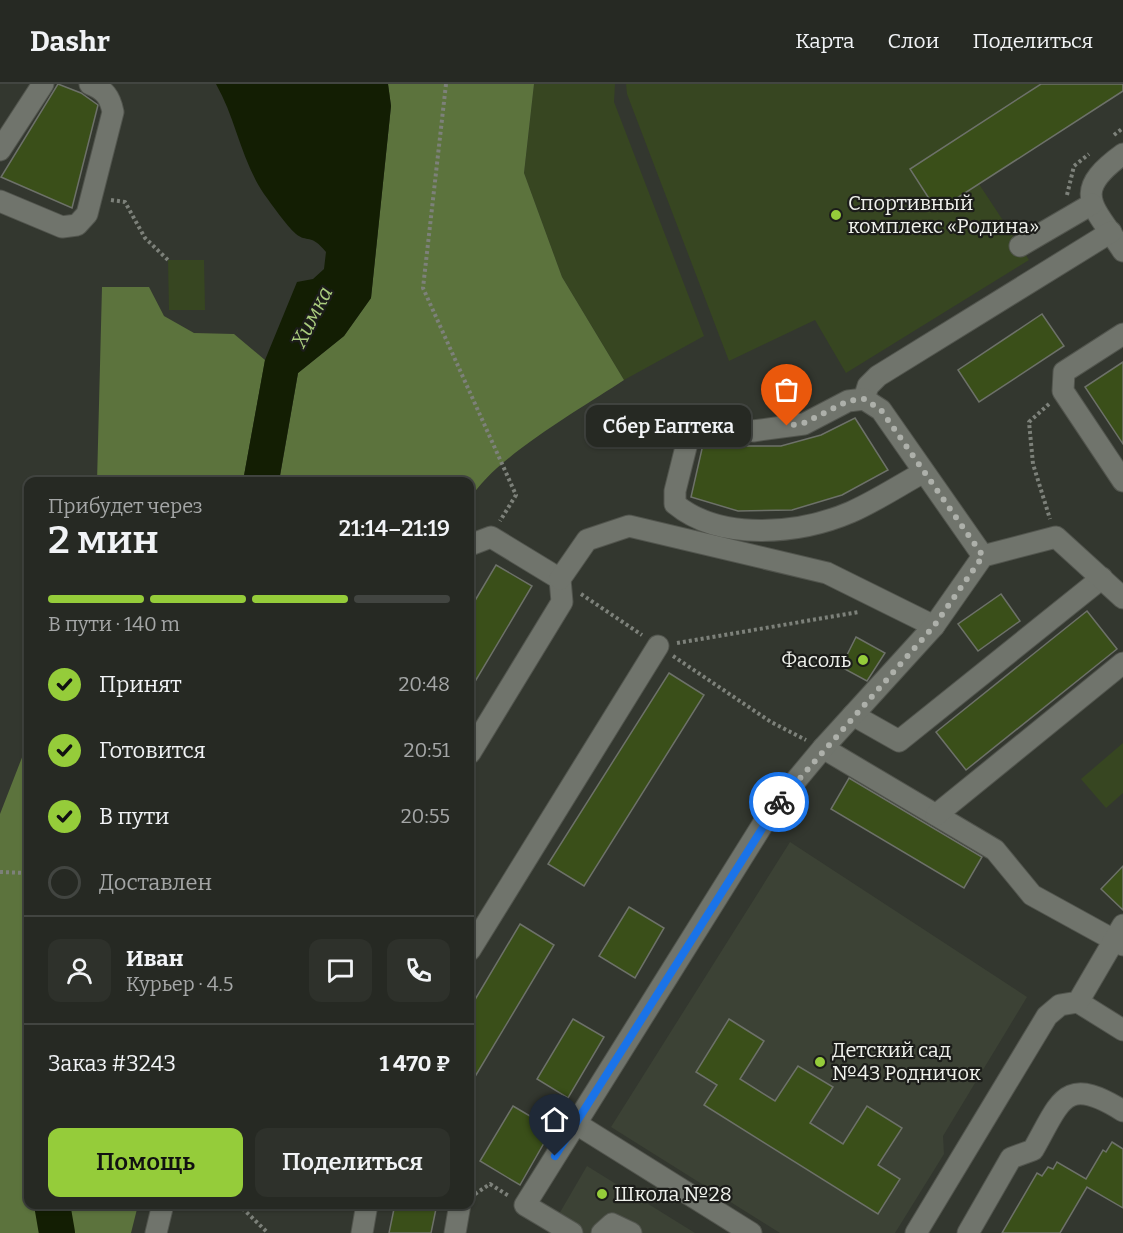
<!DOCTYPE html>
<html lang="ru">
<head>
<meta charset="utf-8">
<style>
  :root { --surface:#262923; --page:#2e312b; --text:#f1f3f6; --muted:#a4a6a6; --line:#424541; --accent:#95cc3a }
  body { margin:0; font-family:Bitter,serif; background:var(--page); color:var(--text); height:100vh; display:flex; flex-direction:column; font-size:22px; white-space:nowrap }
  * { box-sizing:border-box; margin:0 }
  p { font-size:20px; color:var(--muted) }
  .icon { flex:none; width:33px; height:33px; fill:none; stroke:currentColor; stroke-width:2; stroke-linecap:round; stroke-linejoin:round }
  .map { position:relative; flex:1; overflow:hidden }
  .drawer { position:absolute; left:24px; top:393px; width:450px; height:732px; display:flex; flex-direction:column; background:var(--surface); border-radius:12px; box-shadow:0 2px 4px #0004,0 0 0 2px var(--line) }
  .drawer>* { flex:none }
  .pin { position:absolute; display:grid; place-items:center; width:51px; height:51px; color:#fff; margin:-62px -26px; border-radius:50% 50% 50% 0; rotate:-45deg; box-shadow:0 0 6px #0007 }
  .pin .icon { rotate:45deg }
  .courier { position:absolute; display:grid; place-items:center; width:60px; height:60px; margin:-30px; border:4px solid #1a73e8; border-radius:50%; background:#fff; color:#222; box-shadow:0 2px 8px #0007 }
  .bubble { position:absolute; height:42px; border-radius:12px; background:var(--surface); box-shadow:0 2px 4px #0004,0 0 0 2px var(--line); font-size:20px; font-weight:600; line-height:42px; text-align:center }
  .headline em { font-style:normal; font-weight:600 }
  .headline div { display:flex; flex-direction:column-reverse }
  .headline { display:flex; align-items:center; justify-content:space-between; height:102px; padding:0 24px }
  h1 { font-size:39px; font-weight:600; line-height:45px }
  .bar { display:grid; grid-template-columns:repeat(4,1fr); gap:9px 6px; align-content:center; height:72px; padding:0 24px }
  .bar i { height:8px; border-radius:4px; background:var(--line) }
  .bar .active { background:var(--accent) }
  .bar p { grid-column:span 4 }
  .line { display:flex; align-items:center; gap:15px; padding:0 24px; border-top:2px solid var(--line) }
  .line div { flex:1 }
  .round { display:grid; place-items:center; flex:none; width:63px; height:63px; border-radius:12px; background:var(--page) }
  ol { padding:0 24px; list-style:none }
  li { display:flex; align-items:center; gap:18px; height:66px }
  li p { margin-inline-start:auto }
  li .icon { padding:6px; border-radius:50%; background:var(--accent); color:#111; stroke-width:4 }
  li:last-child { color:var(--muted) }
  li i { width:33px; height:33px; border:3px solid var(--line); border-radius:50% }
  .action { display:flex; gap:12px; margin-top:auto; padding:12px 24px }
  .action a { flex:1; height:69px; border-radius:12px; background:var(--accent); color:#111; font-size:24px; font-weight:600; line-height:69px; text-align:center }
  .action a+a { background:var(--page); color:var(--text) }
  header { display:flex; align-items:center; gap:36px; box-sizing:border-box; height:84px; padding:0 30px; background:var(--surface); border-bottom:2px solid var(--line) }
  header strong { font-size:28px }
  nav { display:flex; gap:33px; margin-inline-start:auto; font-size:21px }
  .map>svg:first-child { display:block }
  .built { fill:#3c4235 }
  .green { fill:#374621 }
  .forest { fill:#5c733d }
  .water { fill:#131e03 }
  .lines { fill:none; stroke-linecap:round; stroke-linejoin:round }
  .river { stroke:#131e03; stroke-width:36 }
  .building { fill:#3a4f19; stroke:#6d7169; stroke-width:1.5 }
  .minor-casing { stroke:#52554e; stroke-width:23 }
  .path { stroke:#7d817a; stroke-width:4; stroke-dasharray:3 3; stroke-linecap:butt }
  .minor { stroke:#70746c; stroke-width:21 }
  .done { stroke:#adb0aa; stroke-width:6; stroke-dasharray:0 10.8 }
  .route { stroke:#1a73e8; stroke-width:8 }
  .poi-dot { fill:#95cc3a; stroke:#1c1d1a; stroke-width:2 }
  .labels { text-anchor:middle; stroke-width:4.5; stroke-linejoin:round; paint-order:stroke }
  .poi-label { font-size:20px; fill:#eff1ec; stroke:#1c1d1a; text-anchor:start }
  .water-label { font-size:21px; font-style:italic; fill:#aacd7d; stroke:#1c1d1a }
</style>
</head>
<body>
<header>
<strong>Dashr</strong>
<nav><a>Карта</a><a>Слои</a><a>Поделиться</a></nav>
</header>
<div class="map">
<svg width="1123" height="1149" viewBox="0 0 1123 1149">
  <rect width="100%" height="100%" fill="#33372f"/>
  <!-- built -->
  <g class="built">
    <path d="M790,758L1027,913L943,1052L944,1070L895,1149H780L611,1043Z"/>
    <path d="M587,1082L695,1149H548Z"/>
  </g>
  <!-- green -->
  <g class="green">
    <path d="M534,0H615L614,18L704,252L624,296L562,193L524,89Z"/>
    <path d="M626,0H1123V7L979,100L1029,176L846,289L815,236L729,277L627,10Z"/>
    <path d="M168,176H204L205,226H169Z"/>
    <path d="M1123,659V709L1106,724L1081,695Z"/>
  </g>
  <!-- forest -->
  <g class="forest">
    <path d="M388,0H534L524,89L562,193L624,296C582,324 495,373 470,415V398H279L298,289L344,252L371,214L391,22Z"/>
    <path d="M102,203H149L164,232L194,249L234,250L265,276L243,397L97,398Z"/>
    <path d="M28,658V1120L138,1121L131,1149H0V730Z"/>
  </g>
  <!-- water -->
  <path class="water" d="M216,0H388L391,22L371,214L344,252L298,289L279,397H243L265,276L297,198L313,195L324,185L326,168C311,149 307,159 296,150C285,140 273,122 264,110C241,76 236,35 216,0Z"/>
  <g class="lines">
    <!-- river -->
    <path class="river" d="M52,1120L57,1149"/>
  </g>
  <!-- building -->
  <g class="building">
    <path d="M58,0L81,9L98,21L72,124L1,93Z"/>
    <path d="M1041,0H1123V7L937,127L910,85Z"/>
    <path d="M1042,230L1064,262L979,318L958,286Z"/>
    <path d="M1123,278V360L1085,303Z"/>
    <path d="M855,334L888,386L842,411L792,426L738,427L691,413L704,356L742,362H781L821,351Z"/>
    <path d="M496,481L532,502L470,606V525Z"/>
    <path d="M1001,510L1020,537L978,567L958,540Z"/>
    <path d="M1087,527L1117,565L966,686L936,648Z"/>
    <path d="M856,553L885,569L867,597L841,583Z"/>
    <path d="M669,589L704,611L584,802L548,780Z"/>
    <path d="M849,694L982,773L964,804L831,725Z"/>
    <path d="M1123,782V826L1101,805Z"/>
    <path d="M629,823L664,844L635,894L599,872Z"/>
    <path d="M520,840L554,861L470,1001V924Z"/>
    <path d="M573,935L604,953L568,1014L537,995Z"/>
    <path d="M729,935L764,957L740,995L775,1017L798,982L833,1003L810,1039L843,1060L867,1022L902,1044L878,1081L900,1095L878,1130L704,1021L717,1001L696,988Z"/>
    <path d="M513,1022L552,1045L520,1101L480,1077Z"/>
    <path d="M1112,1058L1123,1065V1124L1087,1103L1060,1149H1002L1037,1089L1042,1092L1048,1083L1053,1085L1057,1078L1086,1095L1103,1066L1106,1068Z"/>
    <path d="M395,1120H437L431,1149H389Z"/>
  </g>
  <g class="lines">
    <!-- minor casing -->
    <g class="minor-casing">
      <g id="minor">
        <path d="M0,66L43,0"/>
        <path d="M1123,70C1069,109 1094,122 1123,167"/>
        <path d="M0,117L62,143L77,141L87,130L113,28C110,13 105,6 90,0"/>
        <path d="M1020,162L1092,120"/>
        <path d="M1123,250L1064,288L1063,307L1123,397"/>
        <path d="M864,315L868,302L878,292L1111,148"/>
        <path d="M924,388C900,401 876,417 851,428C800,450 721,458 675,420V407L688,355L696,345L708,340L753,347L804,340L848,317L864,315L881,326L983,472"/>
        <path d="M470,461L491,453L560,495L562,518L470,669"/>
        <path d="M560,495L587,456L629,442L827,489L934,542"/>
        <path d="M853,631L899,657L1102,494"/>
        <path d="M823,664L995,766L1032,811L1123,861"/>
        <path d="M936,731L1123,579"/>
        <path d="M470,866L658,562"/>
        <path d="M1078,918L1123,946"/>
        <path d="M575,1039L751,1149"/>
        <path d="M156,1149L163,1120"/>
        <path d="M362,1149L367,1120"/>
        <path d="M455,1149L460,1120"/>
        <path d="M572,1149L525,1121L773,724L823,664L934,542L983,472L1056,453L1123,514"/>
        <path d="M602,1149L612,1140L631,1149"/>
        <path d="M916,1149L1047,932L1060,921L1078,918L1123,841"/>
        <path d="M968,1149L1011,1074L1033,1066C1061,1017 1064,990 1123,1027"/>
      </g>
    </g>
    <!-- path -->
    <g class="path">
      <path d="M446,0L423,204L516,411L500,437"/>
      <path d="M1114,51L1123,44"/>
      <path d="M1067,111L1074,82L1089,70"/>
      <path d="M111,116L125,118L145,154L168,176"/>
      <path d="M1049,320L1029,338L1033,380L1050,435"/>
      <path d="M581,510L642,551"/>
      <path d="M677,559L859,528"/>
      <path d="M673,572L771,638L806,656"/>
      <path d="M0,788L28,789"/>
      <path d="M475,1110L490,1100L509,1112"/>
      <path d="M238,1120L268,1149"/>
    </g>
    <!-- minor -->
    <use href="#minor" class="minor"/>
  </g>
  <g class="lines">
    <!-- done -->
    <path class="done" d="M779,718L934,542L983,472L881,326L864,315L848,317L804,339L787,342"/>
    <!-- route -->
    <path class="route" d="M555,1072L779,718"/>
  </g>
  <!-- markers -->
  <g class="poi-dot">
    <circle cx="836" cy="131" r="6"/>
    <circle cx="863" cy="576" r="6"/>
    <circle cx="820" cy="978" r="6"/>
    <circle cx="602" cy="1110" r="6"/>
  </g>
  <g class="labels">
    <!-- poi labels -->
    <g class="poi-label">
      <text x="848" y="126">Спортивный<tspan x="848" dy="23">комплекс «Родина»</tspan></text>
      <text x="851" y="583" text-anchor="end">Фасоль</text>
      <text x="832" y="973">Детский сад<tspan x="832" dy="23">№43 Родничок</tspan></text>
      <text x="614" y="1117">Школа №28</text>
    </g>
    <!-- water labels -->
    <g class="water-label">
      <text transform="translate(312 233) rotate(-63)" y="7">Химка</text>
    </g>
  </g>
</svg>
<div class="pin" style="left:787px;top:342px;background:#ea580c"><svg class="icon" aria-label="bag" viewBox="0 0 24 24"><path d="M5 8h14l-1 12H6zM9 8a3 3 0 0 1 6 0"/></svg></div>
<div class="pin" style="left:555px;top:1072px;background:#1f2937"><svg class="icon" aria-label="home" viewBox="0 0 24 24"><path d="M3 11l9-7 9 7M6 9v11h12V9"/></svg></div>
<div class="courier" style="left:779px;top:718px"><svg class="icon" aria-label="bike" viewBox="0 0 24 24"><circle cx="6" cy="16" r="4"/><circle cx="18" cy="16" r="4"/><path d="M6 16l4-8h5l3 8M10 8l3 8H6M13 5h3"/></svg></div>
<div class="bubble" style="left:586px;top:321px;width:165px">Сбер Еаптека</div>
<section class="drawer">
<div class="headline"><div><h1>2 мин</h1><p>Прибудет через</p></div><em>21:14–21:19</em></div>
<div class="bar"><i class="active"></i><i class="active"></i><i class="active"></i><i></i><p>В пути · 140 m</p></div>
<ol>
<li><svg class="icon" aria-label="check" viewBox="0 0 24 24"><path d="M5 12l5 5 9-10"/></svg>Принят<p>20:48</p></li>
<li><svg class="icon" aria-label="check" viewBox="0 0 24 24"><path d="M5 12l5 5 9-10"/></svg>Готовится<p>20:51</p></li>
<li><svg class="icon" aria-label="check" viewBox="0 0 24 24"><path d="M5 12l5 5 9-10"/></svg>В пути<p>20:55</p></li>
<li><i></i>Доставлен</li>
</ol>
<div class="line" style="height:108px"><a class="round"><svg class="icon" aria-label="person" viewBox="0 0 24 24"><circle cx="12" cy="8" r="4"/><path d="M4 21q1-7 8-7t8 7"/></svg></a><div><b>Иван</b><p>Курьер · 4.5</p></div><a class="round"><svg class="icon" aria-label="chat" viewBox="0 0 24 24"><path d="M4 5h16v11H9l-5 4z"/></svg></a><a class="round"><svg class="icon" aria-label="phone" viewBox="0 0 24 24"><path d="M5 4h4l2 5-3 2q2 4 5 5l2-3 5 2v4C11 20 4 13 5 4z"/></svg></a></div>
<div class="line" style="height:78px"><div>Заказ #3243</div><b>1 470 ₽</b></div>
<div class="action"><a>Помощь</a><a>Поделиться</a></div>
</section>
</div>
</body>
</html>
